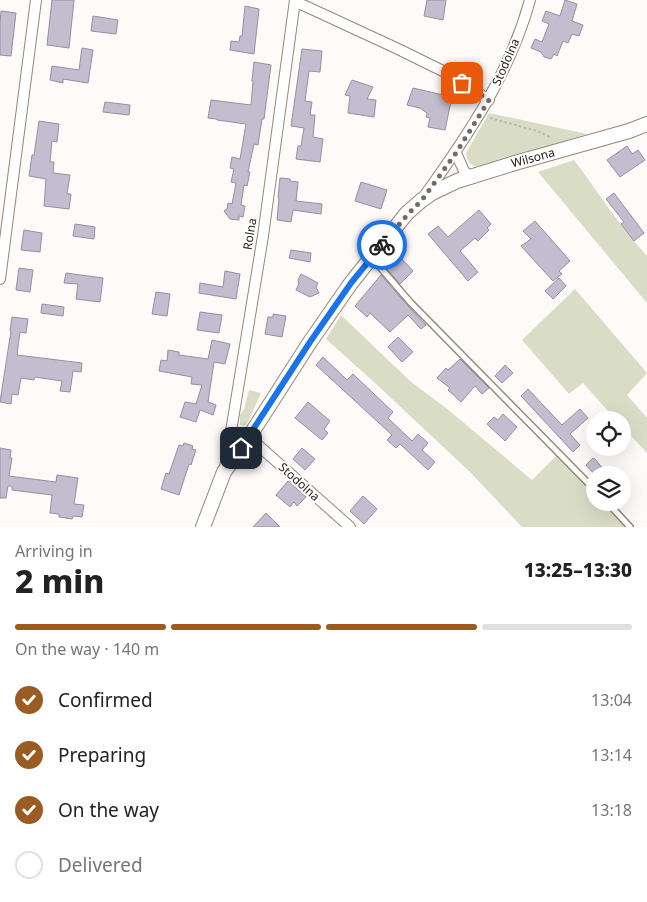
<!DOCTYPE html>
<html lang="en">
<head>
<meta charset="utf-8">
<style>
  :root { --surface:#fff; --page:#f6f6f6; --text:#222; --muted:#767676; --line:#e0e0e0; --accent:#9b5c24 }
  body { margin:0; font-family:"Noto Sans",sans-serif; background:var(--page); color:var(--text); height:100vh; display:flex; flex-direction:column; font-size:19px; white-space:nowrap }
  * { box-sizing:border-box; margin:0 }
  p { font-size:16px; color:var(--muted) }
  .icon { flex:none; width:28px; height:28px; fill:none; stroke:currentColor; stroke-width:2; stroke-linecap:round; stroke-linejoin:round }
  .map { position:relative; height:527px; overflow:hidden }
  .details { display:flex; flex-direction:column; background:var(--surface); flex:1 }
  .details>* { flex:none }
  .buttons { position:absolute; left:586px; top:411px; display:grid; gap:10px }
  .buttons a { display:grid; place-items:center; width:45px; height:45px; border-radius:50%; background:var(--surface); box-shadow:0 5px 20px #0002; font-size:25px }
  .pin { position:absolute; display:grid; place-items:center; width:42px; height:42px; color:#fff; margin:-21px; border-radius:10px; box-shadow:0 2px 8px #0006 }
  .courier { position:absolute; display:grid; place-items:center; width:50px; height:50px; margin:-25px; border:4px solid #1a73e8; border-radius:50%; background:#fff; color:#222; box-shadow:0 1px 6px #0007 }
  .head em { font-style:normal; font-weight:800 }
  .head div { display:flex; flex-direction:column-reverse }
  .head { display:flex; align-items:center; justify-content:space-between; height:85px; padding:0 15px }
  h1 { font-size:32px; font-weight:800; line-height:38px }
  .bar { display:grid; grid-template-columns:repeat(4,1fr); gap:8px 5px; align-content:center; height:60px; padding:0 15px }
  .bar i { height:6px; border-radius:4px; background:var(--line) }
  .bar .active { background:var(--accent) }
  .bar p { grid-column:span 4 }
  ol { padding:0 15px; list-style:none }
  li { display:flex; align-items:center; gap:15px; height:55px }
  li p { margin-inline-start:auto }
  li .icon { padding:5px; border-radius:50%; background:var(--accent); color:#fff; stroke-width:4 }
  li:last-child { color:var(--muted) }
  li i { width:28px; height:28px; border:2px solid var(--line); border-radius:50% }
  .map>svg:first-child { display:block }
  .green { fill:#daddc6 }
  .building { fill:#c3bdd0; stroke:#958fa1 }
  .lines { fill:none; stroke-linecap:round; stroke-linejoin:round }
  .lane-casing { stroke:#958778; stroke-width:8 }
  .street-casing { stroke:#958778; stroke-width:12 }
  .secondary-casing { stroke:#958778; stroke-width:16 }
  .path { stroke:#bbb7b3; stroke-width:2; stroke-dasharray:2.5 2.5; stroke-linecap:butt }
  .lane { stroke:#fff; stroke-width:5 }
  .street { stroke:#fff; stroke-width:10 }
  .secondary { stroke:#fff; stroke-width:14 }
  .done { stroke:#716c67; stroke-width:5; stroke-dasharray:0 9 }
  .route { stroke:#1a73e8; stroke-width:6 }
  .labels { text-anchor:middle; stroke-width:4; stroke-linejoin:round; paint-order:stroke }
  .street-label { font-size:12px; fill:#25201a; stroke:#fff }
</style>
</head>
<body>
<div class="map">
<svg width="647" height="527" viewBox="0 0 647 527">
  <rect width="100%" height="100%" fill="#fdfaf7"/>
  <!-- green -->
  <g class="green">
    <path d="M489,113L587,134L480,167C471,166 467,163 466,153Z"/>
    <path d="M574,160C598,192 620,227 647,256V303L538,172Z"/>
    <path d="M575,289L647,373L627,395L647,418V453L623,427L622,420H616L583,383L569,394L522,340Z"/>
    <path d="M341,315L410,381L446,408L532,480L558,454L595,492V502L604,503L626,527H522L471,473L375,383L326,339Z"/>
    <path d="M249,390L261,393L247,424L246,425L242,426L240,424V415L244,409Z"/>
  </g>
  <!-- building -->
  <g class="building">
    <path d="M52,0H74L69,48L47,45Z"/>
    <path d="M427,0H446L443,20L424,16Z"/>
    <path d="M565,0L577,4L572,21L583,25L579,36L572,34L568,43L563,41L557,56L554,54L551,59L544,57L541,52L531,48L535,39L542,42L549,24L542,21L546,11L560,16Z"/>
    <path d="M245,6L259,9L254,54L230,50L231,41L239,42L240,36H242Z"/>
    <path d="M1,11L16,13L11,56L0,55V23Z"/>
    <path d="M93,16L118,20L116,34L91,31Z"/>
    <path d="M82,48L93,50L88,83L63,79V83L50,80L52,66L79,70Z"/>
    <path d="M302,49L322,51L320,72L309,71L305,101L312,102L310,115H315L313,137L323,139L320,162L296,159L298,146H301L304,128L291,126Z"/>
    <path d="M254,62L271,65L264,119H262L258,145L254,144L248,172H250L247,186L244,185L241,205L245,206L243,217L239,216V220L230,219L224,211L227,209L228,203L232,204L236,183L231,182L234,169L230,168L232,157L240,159L246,124L217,120V119L208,118L211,100L251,105L253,81H252Z"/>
    <path d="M352,80L373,87L367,99L376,100L374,117L348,113L350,96L345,95Z"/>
    <path d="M413,88L452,97L445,130L428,127L430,118L426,117L427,113L420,108L407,105Z"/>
    <path d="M105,102L130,105L129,115L103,112Z"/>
    <path d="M39,121L59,124L57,142L52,141L50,162H54L53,173L70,175L67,194H71L69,209L44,206L46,179L29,176L32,155H34Z"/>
    <path d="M627,146L632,154L638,150L645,160L620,177L607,160Z"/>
    <path d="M280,178L290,179V181L298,182L296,201L322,204L321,214L293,210L291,222L277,220L279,198H278Z"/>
    <path d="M361,182L387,190L381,209L355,201Z"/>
    <path d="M614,193L644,233L634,241L621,224L624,222L606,199Z"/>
    <path d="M479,210L491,224L487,228L489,230L478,241L475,238L460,251L478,272L468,281L428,234L438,226L448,237Z"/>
    <path d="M535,221L570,261L559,271L562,274L553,281L521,246L531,239L523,231Z"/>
    <path d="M75,224L95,227L94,239L73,236Z"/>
    <path d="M24,230L42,233L40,252L21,250Z"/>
    <path d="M291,250L311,253L310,262L289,258Z"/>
    <path d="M400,257L413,271L400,284L387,269Z"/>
    <path d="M19,268L33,270L30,292L16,290Z"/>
    <path d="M225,271L240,274L236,299L199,293L200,283L223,287Z"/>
    <path d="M66,273L103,278L100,302L76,299L78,284L64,283Z"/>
    <path d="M301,274L318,283L316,287L319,293L310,297L296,290L299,283L298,280Z"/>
    <path d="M381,275L408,306L426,325L421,329L408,315L390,332L370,313L367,317L355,306Z"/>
    <path d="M559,278L566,286L553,299L545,291Z"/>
    <path d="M156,292L170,294L167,316L152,314Z"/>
    <path d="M42,304L64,307L63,316L41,313Z"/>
    <path d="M200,312L222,315L219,333L197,330Z"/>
    <path d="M273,314L286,316L282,337L265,334L268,317H273Z"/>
    <path d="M12,317L28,319L26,333L20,332L17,355L82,363L81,372L73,371L70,392L60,391L62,381L35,377L34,380L21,378L18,395L12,394L11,404L0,402L11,331H10Z"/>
    <path d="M398,337L413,352L402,362L388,347Z"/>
    <path d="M212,340L230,344L225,364L214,362L208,402L216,405L213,415L200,410L196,422L180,417L185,402L196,404L202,385L191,384L192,377L159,371L161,360L167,361L168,350L179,352V355L208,359Z"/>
    <path d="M323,357L347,380L353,374L393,412L388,418L412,441L418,434L428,443L422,450L435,462L428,470L400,444L396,448L387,440L392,435L316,365Z"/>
    <path d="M460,359L489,388L482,394L475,386L461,402L448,390L450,388L437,378L446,368L448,370Z"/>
    <path d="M505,365L513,373L502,383L495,376Z"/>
    <path d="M528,389L562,425L580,409L588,418L570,434L580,445L573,452L521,396Z"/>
    <path d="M308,402L330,421L324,429L328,433L322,440L295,418Z"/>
    <path d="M503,414L517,427L505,441L487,424L494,417L498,420Z"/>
    <path d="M184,443L193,446L192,449L196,450L191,465L189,464L179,495L161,489L166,473L169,474L179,445L183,446Z"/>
    <path d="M0,448L11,450L10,458H12L9,476L56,482L57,475L78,478L74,504L84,505L82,517L73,516L72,519L59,517V514L50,513L52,495L12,490V486H8L6,498H0Z"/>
    <path d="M302,448L315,459L305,470L293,459Z"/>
    <path d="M593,458L595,459L608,475H595L586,465Z"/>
    <path d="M288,481L306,497L297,506L294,502L290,507L276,495Z"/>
    <path d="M363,496L377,509L364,524L350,511Z"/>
    <path d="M266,513L280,527H253Z"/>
  </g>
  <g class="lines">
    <!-- lane casing -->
    <g class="lane-casing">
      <g id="lane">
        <path d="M372,258L411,303L595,490"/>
        <path d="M607,502L630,527"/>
      </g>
    </g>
    <!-- street casing -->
    <g class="street-casing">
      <g id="street">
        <path d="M295,3L303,5L396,48L447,73L489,100"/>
        <path d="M456,153L464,171L469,176"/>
        <path d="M425,195C469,134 510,73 530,0"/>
        <path d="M0,279L36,0"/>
        <path d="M249,437L350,527"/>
        <path d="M225,468L263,236L295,0"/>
      </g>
    </g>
    <!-- secondary casing -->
    <g class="secondary-casing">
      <path id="secondary" d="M203,527L224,472L249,437L310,342L351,283L407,213L422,200L432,193L457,181L515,163L629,131L647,124"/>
    </g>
    <!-- path -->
    <path class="path" d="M490,118L537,131L552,138"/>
    <!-- lane -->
    <use href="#lane" class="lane"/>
    <!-- street -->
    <use href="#street" class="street"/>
    <!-- secondary -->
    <use href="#secondary" class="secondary"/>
  </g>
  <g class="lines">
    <!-- done -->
    <path class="done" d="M382,245L408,214L422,200L456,153L489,100L462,83"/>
    <!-- route -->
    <path class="route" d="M241,448L310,342L351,283L382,245"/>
  </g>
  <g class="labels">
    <!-- street labels -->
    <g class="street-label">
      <text transform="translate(506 62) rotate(-66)" y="4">Stodolna</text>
      <text transform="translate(533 158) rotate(-15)" y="4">Wilsona</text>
      <text transform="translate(250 234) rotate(-81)" y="4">Rolna</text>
      <text transform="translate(299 482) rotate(42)" y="4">Stodolna</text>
    </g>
  </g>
</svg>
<div class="buttons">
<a><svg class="icon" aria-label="locate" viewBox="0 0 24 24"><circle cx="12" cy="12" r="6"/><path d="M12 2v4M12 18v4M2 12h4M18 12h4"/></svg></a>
<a><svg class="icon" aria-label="layers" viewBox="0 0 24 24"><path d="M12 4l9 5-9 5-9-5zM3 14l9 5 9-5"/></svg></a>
</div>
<div class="pin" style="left:462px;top:83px;background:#ea580c"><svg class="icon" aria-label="bag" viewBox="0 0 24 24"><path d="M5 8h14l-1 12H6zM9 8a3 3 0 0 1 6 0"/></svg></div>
<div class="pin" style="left:241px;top:448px;background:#1f2937"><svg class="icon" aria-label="home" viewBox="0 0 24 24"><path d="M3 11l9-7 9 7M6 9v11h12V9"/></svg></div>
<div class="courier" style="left:382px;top:245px"><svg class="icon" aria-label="bike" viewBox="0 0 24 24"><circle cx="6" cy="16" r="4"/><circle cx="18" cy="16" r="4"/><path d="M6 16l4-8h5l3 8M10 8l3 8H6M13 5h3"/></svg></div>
</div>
<section class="details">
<div class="head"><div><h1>2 min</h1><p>Arriving in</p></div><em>13:25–13:30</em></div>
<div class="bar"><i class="active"></i><i class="active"></i><i class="active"></i><i></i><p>On the way · 140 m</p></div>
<ol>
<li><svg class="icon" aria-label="check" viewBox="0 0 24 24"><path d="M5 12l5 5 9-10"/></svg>Confirmed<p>13:04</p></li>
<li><svg class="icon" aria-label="check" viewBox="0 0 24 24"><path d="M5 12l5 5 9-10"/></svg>Preparing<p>13:14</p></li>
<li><svg class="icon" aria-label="check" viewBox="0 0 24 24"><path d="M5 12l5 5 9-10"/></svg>On the way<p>13:18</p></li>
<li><i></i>Delivered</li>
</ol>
</section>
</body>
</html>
